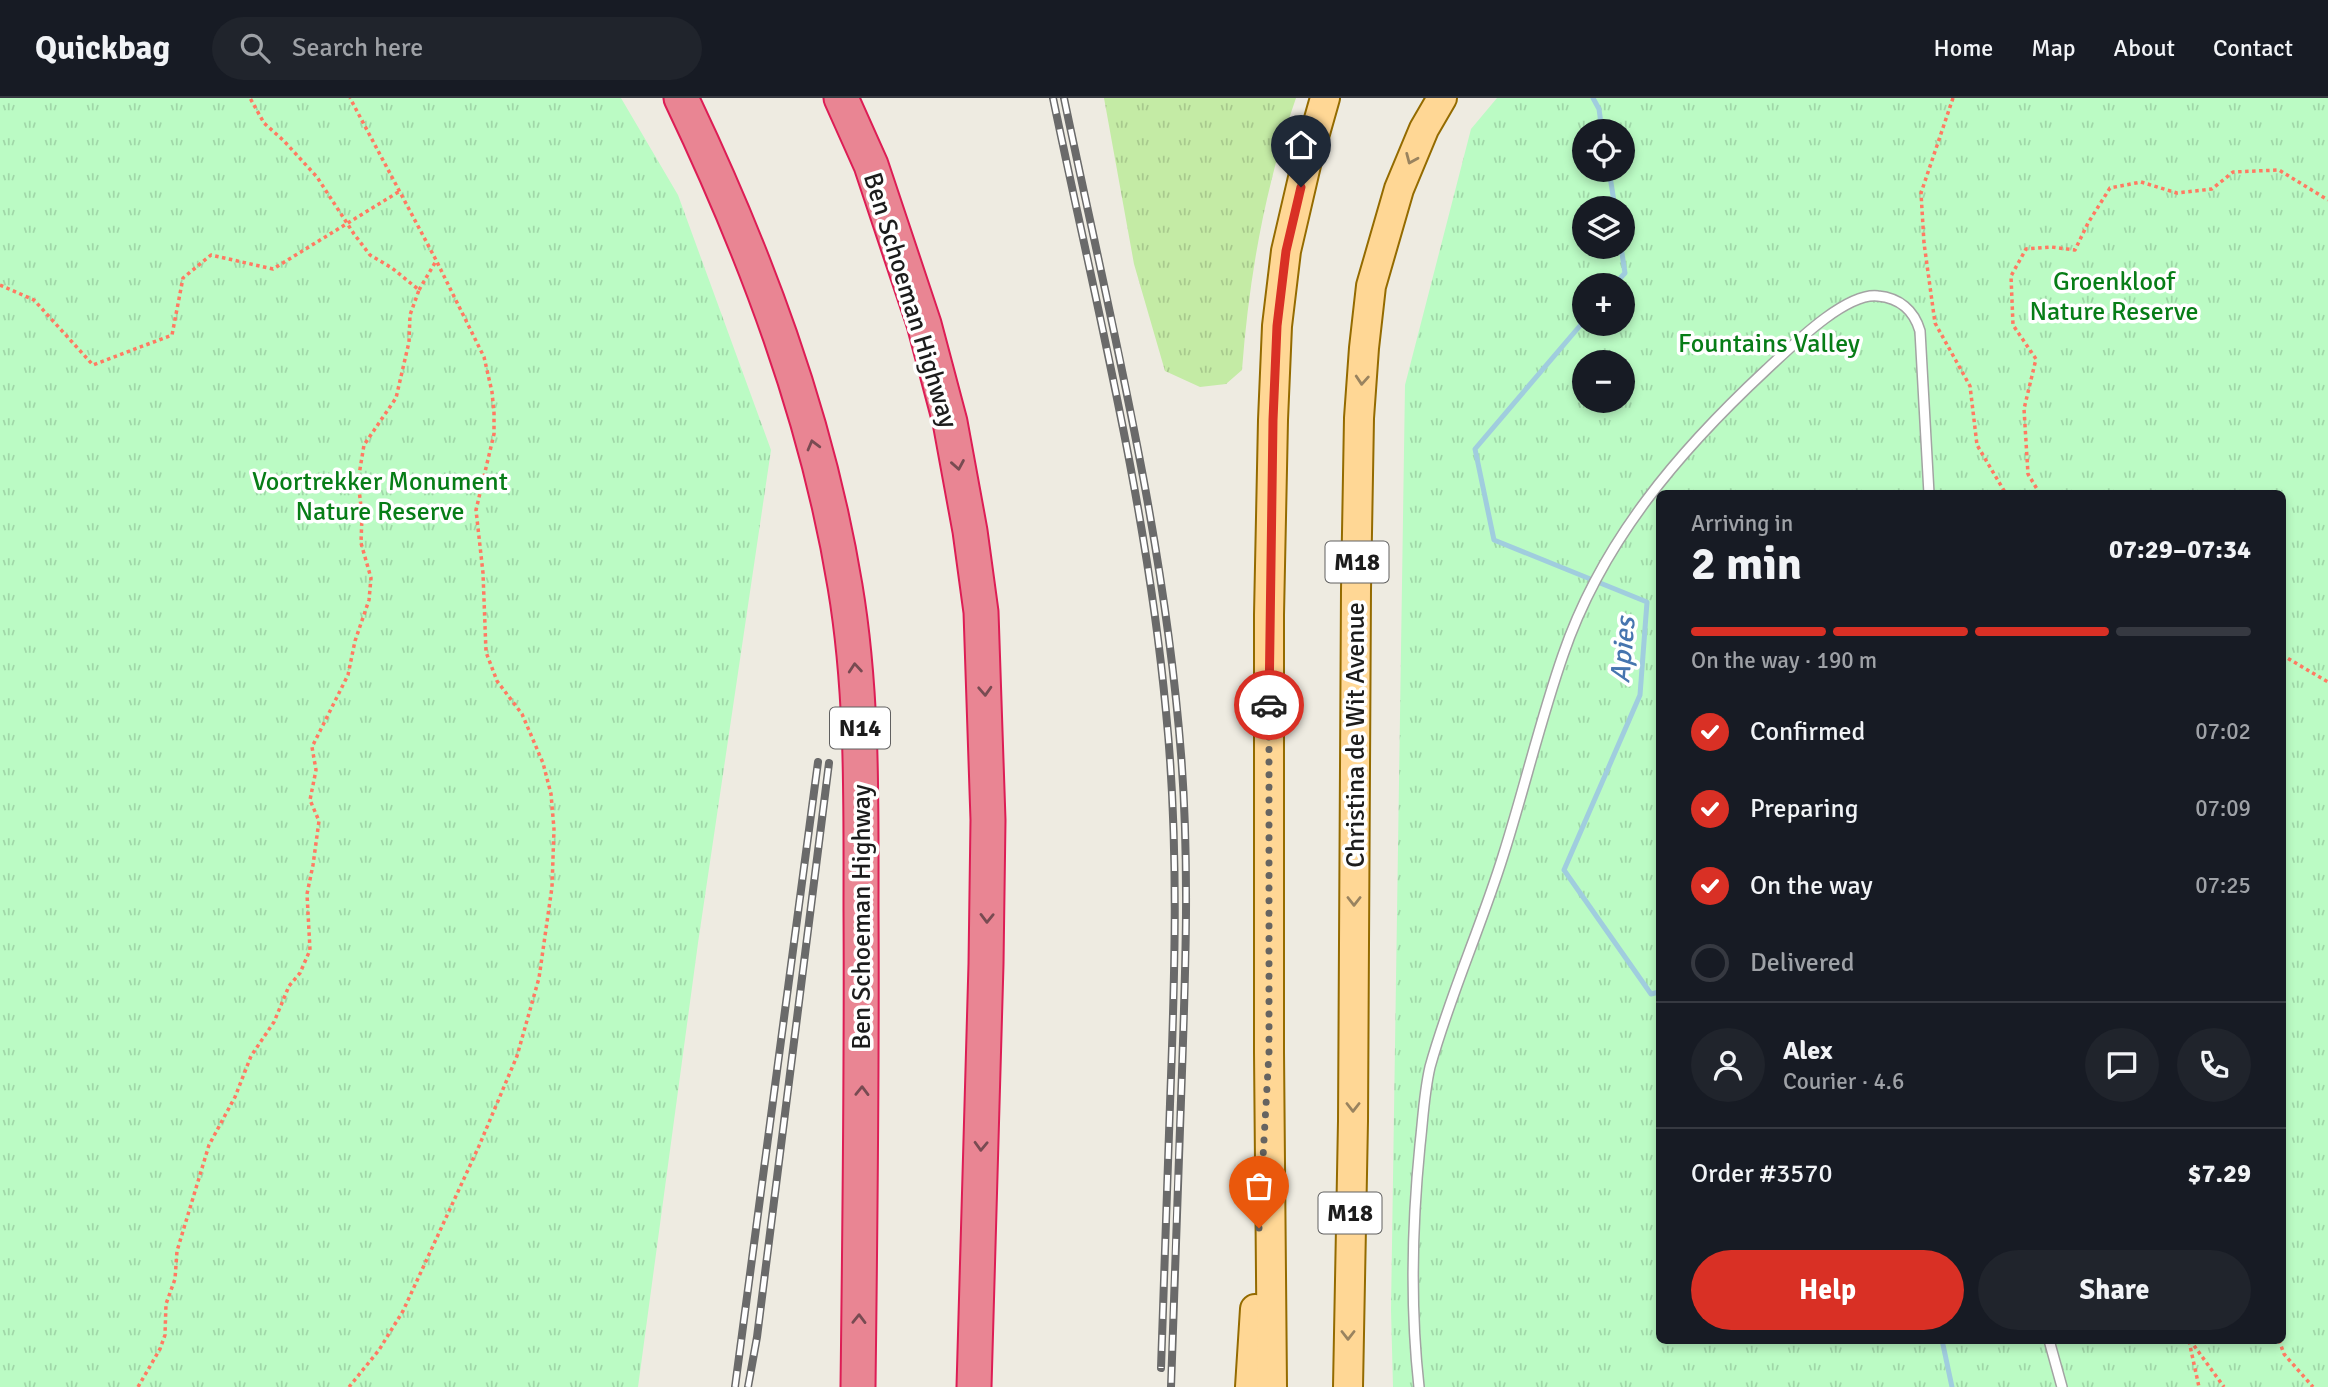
<!DOCTYPE html>
<html lang="en">
<head>
<meta charset="utf-8">
<style>
  :root { --surface:#171b24; --page:#20242c; --text:#f1f3f6; --muted:#9ea1a6; --line:#363941; --accent:#d93025 }
  body { margin:0; font-family:Signika,sans-serif; background:var(--page); color:var(--text); height:100vh; display:flex; flex-direction:column; font-size:26px; white-space:nowrap }
  * { box-sizing:border-box; margin:0 }
  p { font-size:23px; color:var(--muted) }
  .icon { flex:none; width:38px; height:38px; fill:none; stroke:currentColor; stroke-width:2; stroke-linecap:round; stroke-linejoin:round }
  .map { position:relative; flex:1; overflow:hidden }
  .side { position:absolute; left:1656px; top:392px; width:630px; height:854px; display:flex; flex-direction:column; background:var(--surface); border-radius:10px; box-shadow:0 4px 10px #0003 }
  .side>* { flex:none }
  .buttons { position:absolute; left:1572px; top:21px; display:grid; gap:14px }
  .buttons a { display:grid; place-items:center; width:63px; height:63px; border-radius:50%; background:var(--surface); box-shadow:0 4px 10px #0003; font-size:35px }
  .pin { position:absolute; display:grid; place-items:center; width:60px; height:60px; color:#fff; margin:-72px -30px; border-radius:50% 50% 50% 0; rotate:-45deg; box-shadow:0 0 7px #0007 }
  .pin .icon { rotate:45deg }
  .courier { position:absolute; display:grid; place-items:center; width:70px; height:70px; margin:-35px; border:5px solid #d93025; border-radius:50%; background:#fff; color:#222; box-shadow:0 2px 9px #0007 }
  .headline em { font-style:normal; font-weight:700 }
  .headline div { display:flex; flex-direction:column-reverse }
  .headline { display:flex; align-items:center; justify-content:space-between; height:119px; padding:0 35px }
  h1 { font-size:46px; font-weight:700; line-height:52px }
  .bar { display:grid; grid-template-columns:repeat(4,1fr); gap:10px 7px; align-content:center; height:84px; padding:0 35px }
  .bar i { height:9px; border-radius:5px; background:var(--line) }
  .bar .selected { background:var(--accent) }
  .bar p { grid-column:span 4 }
  .line { display:flex; align-items:center; gap:18px; padding:0 35px; border-top:2px solid var(--line) }
  .line div { flex:1 }
  .round { display:grid; place-items:center; flex:none; width:74px; height:74px; border-radius:37px; background:var(--page) }
  ol { padding:0 35px; list-style:none }
  li { display:flex; align-items:center; gap:21px; height:77px }
  li p { margin-inline-start:auto }
  li .icon { padding:7px; border-radius:50%; background:var(--accent); color:#fff; stroke-width:4 }
  li:last-child { color:var(--muted) }
  li i { width:38px; height:38px; border:4px solid var(--line); border-radius:50% }
  .action { display:flex; gap:14px; margin-top:auto; padding:14px 35px }
  .action a { flex:1; height:80px; border-radius:42px; background:var(--accent); color:#fff; font-size:28px; font-weight:700; line-height:80px; text-align:center }
  .action a+a { background:var(--page); color:var(--text) }
  header { display:flex; align-items:center; gap:42px; box-sizing:border-box; height:98px; padding:0 35px; background:var(--surface); border-bottom:2px solid var(--line) }
  header strong { font-size:33px }
  nav { display:flex; gap:38px; margin-inline-start:auto; font-size:24px }
  .search { width:490px; height:63px; background:var(--page); display:flex; align-items:center; gap:18px; box-sizing:border-box; padding:0 24px; border-radius:38px; color:var(--muted); font-size:26px }
  .map>svg:first-child { display:block }
  .grass { fill:url(#grass-tufts) }
  .park { fill:url(#park-tufts); fill-rule:evenodd }
  .lines { fill:none; stroke-linecap:round; stroke-linejoin:round }
  .stream { stroke:#a0cdde; stroke-width:5 }
  .lane-casing { stroke:#a3a3a3; stroke-width:12 }
  .primary-casing { stroke:#946b00; stroke-width:32 }
  .highway-casing { stroke:#dd1d55; stroke-width:37 }
  .path { stroke:#ff7a62; stroke-width:3.5; stroke-dasharray:3.5 3.5; stroke-linecap:butt }
  .lane { stroke:#fff; stroke-width:9 }
  .primary { stroke:#ffd795; stroke-width:28 }
  .highway { stroke:#e98593; stroke-width:33 }
  .rail-casing { stroke:#6a6a6a; stroke-width:8 }
  .rail { stroke:#fff; stroke-width:5; stroke-dasharray:16; stroke-linecap:butt }
  .oneway { stroke:#99835f }
  .oneway2 { stroke:#784b52 }
  .done { stroke:#666461; stroke-width:7; stroke-dasharray:0 12.6 }
  .route { stroke:#d93025; stroke-width:9 }
  .labels { text-anchor:middle; stroke-width:7; stroke-linejoin:round; paint-order:stroke }
  .shield { fill:#fff; stroke:#606060; stroke-width:2 }
  .shield-label { font-size:24px; font-weight:bold; fill:#1c1c1c }
  .park-label { font-size:26px; fill:#077d17; stroke:#fff }
  .street-label { font-size:26px; fill:#1c1c1c; stroke:#fff }
  .water-label { font-size:28px; font-style:italic; fill:#4675af; stroke:#fff }
</style>
</head>
<body>
<header>
<strong>Quickbag</strong>
<div class="search"><svg class="icon" aria-label="search" viewBox="0 0 24 24"><circle cx="10" cy="10" r="6"/><path d="M15 15l6 6"/></svg>Search here</div>
<nav><a>Home</a><a>Map</a><a>About</a><a>Contact</a></nav>
</header>
<div class="map">
<svg width="2328" height="1289" viewBox="0 0 2328 1289">
  <defs>
    <pattern id="grass-tufts" width="24" height="20" patternUnits="userSpaceOnUse" patternTransform="scale(1.75)"><rect width="24" height="20" fill="#c4eba5"/><path d="M3 7l-1-3M5 7V3M7 7l1-3M15 17l-1-3M17 17v-4M19 17l1-3" fill="none" stroke="#a8c98d"/></pattern>
    <pattern id="park-tufts" width="24" height="20" patternUnits="userSpaceOnUse" patternTransform="scale(1.75)"><rect width="24" height="20" fill="#bbfbc4"/><path d="M3 7l-1-3M5 7V3M7 7l1-3M15 17l-1-3M17 17v-4M19 17l1-3" fill="none" stroke="#a0d7a8"/></pattern>
  </defs>
  <rect width="100%" height="100%" fill="#eeebe1"/>
  <!-- grass -->
  <path class="grass" d="M1104,0H1296C1265,88 1249,179 1242,272L1226,286L1200,289L1165,273L1134,166Z"/>
  <!-- park -->
  <g class="park">
    <path d="M0,0H621L678,97L771,352L698,845L638,1289H0Z"/>
    <path d="M1497,0H2328V1289H1393L1391,1212L1405,287L1471,31ZM1584,33H1622V72H1584ZM1584,110H1622V149H1584ZM1584,187H1622V226H1584ZM1584,264H1622V303H1584ZM1659,396H2282V1242H1659Z"/>
  </g>
  <g class="lines">
    <!-- stream -->
    <g class="stream">
      <path d="M1593,0L1599,11L1602,33"/>
      <path d="M1609,72L1615,110"/>
      <path d="M1614,187L1625,175L1621,149"/>
      <path d="M1584,223L1475,351L1494,442L1647,504L1640,597L1564,772L1651,896L1659,894"/>
      <path d="M1942,1242L1952,1289"/>
    </g>
    <!-- lane casing -->
    <g class="lane-casing">
      <g id="lane">
        <path d="M2049,1242L2062,1289"/>
        <path d="M1419,1289C1410,1208 1412,1127 1420,1047C1423,1021 1424,995 1430,969C1450,897 1481,829 1503,758C1524,692 1540,623 1563,557C1602,443 1679,353 1766,272C1790,250 1845,194 1878,198C1899,200 1914,212 1920,233L1929,396"/>
      </g>
    </g>
    <!-- primary casing -->
    <g class="primary-casing">
      <g id="primary">
        <path d="M1250,1289L1255,1211"/>
        <path d="M1272,1289L1269,954V517L1273,322L1277,228L1286,153L1306,67L1325,0"/>
        <path d="M1348,1289L1353,1023L1356,492L1359,320L1364,250L1371,188L1399,91L1424,31L1442,0"/>
      </g>
    </g>
    <!-- highway casing -->
    <g class="highway-casing">
      <g id="highway">
        <path d="M681,0C755,155 817,318 845,488C863,595 861,704 861,812C862,971 860,1130 858,1289"/>
        <path d="M841,0L871,67L924,226L950,324L970,433L981,514L988,722L986,866L974,1289"/>
      </g>
    </g>
    <!-- path -->
    <g class="path">
      <path d="M1953,0L1921,95L1924,145L1935,225L1970,288L1977,347L2006,396"/>
      <path d="M0,187L34,202L93,267L172,237L183,180L211,157L273,171L400,93"/>
      <path d="M419,192L436,163"/>
      <path d="M2040,396L2028,376L2024,311L2036,261L2013,227L2011,178L2026,151L2051,149L2075,152L2088,125L2110,90L2141,84L2177,95L2212,91L2233,74L2279,72L2328,102"/>
      <path d="M2282,557L2328,584"/>
      <path d="M2190,1242L2224,1289"/>
      <path d="M2279,1242L2284,1256L2313,1289"/>
      <path d="M2189,1243L2199,1289"/>
      <path d="M138,1289L160,1251L165,1237L166,1206L175,1181L177,1153L209,1047L235,999L251,958L274,924L289,888L300,875L310,852L307,796L313,767L319,723L310,702L316,672L312,649L348,577L355,543L369,502L371,480L361,445L362,417L358,383L364,347L396,300L409,244L410,217L419,192L392,170L370,157L354,136L317,79L284,43L264,25L250,0"/>
      <path d="M349,1289L379,1252L403,1213L479,1048L517,958L539,880L552,789L554,731L551,696L543,665L522,616L497,583L486,554L483,475L476,412L494,336V315L492,294L484,259L436,162L350,0"/>
    </g>
    <!-- lane -->
    <use href="#lane" class="lane"/>
    <!-- primary -->
    <use href="#primary" class="primary"/>
    <!-- highway -->
    <use href="#highway" class="highway"/>
    <!-- rail casing -->
    <g class="rail-casing">
      <g id="rail">
        <path d="M1053,0C1095,203 1147,407 1166,614C1179,744 1175,875 1170,1006C1167,1094 1164,1182 1161,1270"/>
        <path d="M1064,0C1109,217 1164,434 1181,656C1190,771 1185,886 1181,1002C1177,1097 1174,1193 1171,1289"/>
        <path d="M735,1289L818,664"/>
        <path d="M748,1289L757,1239L829,665"/>
      </g>
    </g>
    <!-- rail -->
    <use href="#rail" class="rail"/>
  </g>
  <!-- one-way arrows -->
  <defs><path id="oneway-chevron" d="M-2-3.5L2.5 0L-2 3.5" fill="none" stroke-width="1.6" stroke-linecap="round" stroke-linejoin="round" transform="scale(1.75)"/></defs>
  <g class="oneway">
    <use href="#oneway-chevron" transform="translate(1411 61) rotate(113)"/>
    <use href="#oneway-chevron" transform="translate(1362 282) rotate(94)"/>
    <use href="#oneway-chevron" transform="translate(1354 803) rotate(90)"/>
    <use href="#oneway-chevron" transform="translate(1353 1009) rotate(90)"/>
    <use href="#oneway-chevron" transform="translate(1348 1237) rotate(90)"/>
  </g>
  <g class="oneway2">
    <use href="#oneway-chevron" transform="translate(813 347) rotate(-105)"/>
    <use href="#oneway-chevron" transform="translate(958 367) rotate(80)"/>
    <use href="#oneway-chevron" transform="translate(855 570) rotate(-95)"/>
    <use href="#oneway-chevron" transform="translate(985 593) rotate(87)"/>
    <use href="#oneway-chevron" transform="translate(987 820) rotate(91)"/>
    <use href="#oneway-chevron" transform="translate(862 993) rotate(-89)"/>
    <use href="#oneway-chevron" transform="translate(981 1048) rotate(92)"/>
    <use href="#oneway-chevron" transform="translate(859 1221) rotate(-89)"/>
  </g>
  <g class="lines">
    <!-- done -->
    <path class="done" d="M1259,1130L1269,954V607"/>
    <!-- route -->
    <path class="route" d="M1269,607L1273,322L1277,228L1286,153L1301,89"/>
  </g>
  <g class="labels">
    <!-- shield labels -->
    <g class="shield">
      <rect x="1325.5" y="443.5" width="63" height="41" rx="5"/>
      <rect x="830" y="609.5" width="60" height="41" rx="5"/>
      <rect x="1318.5" y="1094.5" width="63" height="41" rx="5"/>
    </g>
    <g class="shield-label">
      <text x="1357" y="472">M18</text>
      <text x="860" y="638">N14</text>
      <text x="1350" y="1123">M18</text>
    </g>
    <!-- park labels -->
    <g class="park-label">
      <text x="2114" y="192">Groenkloof<tspan x="2114" dy="30">Nature Reserve</tspan></text>
      <text x="1769" y="254">Fountains Valley</text>
      <text x="380" y="392">Voortrekker Monument<tspan x="380" dy="30">Nature Reserve</tspan></text>
    </g>
    <!-- street labels -->
    <g class="street-label">
      <text transform="translate(911 202) rotate(73)" y="9">Ben Schoeman Highway</text>
      <text transform="translate(1355 637) rotate(-90)" y="9">Christina de Wit Avenue</text>
      <text transform="translate(861 819) rotate(-90)" y="9">Ben Schoeman Highway</text>
    </g>
    <!-- water labels -->
    <g class="water-label">
      <text transform="translate(1622 552) rotate(-85)" y="10">Apies</text>
    </g>
  </g>
</svg>
<div class="buttons">
<a><svg class="icon" aria-label="locate" viewBox="0 0 24 24"><circle cx="12" cy="12" r="6"/><path d="M12 2v4M12 18v4M2 12h4M18 12h4"/></svg></a>
<a><svg class="icon" aria-label="layers" viewBox="0 0 24 24"><path d="M12 4l9 5-9 5-9-5zM3 14l9 5 9-5"/></svg></a>
<a>+</a>
<a>−</a>
</div>
<div class="pin" style="left:1259px;top:1130px;background:#ea580c"><svg class="icon" aria-label="bag" viewBox="0 0 24 24"><path d="M5 8h14l-1 12H6zM9 8a3 3 0 0 1 6 0"/></svg></div>
<div class="pin" style="left:1301px;top:89px;background:#1f2937"><svg class="icon" aria-label="home" viewBox="0 0 24 24"><path d="M3 11l9-7 9 7M6 9v11h12V9"/></svg></div>
<div class="courier" style="left:1269px;top:607px"><svg class="icon" aria-label="car" viewBox="0 0 24 24"><path d="M5 17H2v-5l4-1 3-4h7l3 4 3 1v5h-3M9 17h6M6 11h13"/><circle cx="7" cy="17" r="2"/><circle cx="17" cy="17" r="2"/></svg></div>
<section class="side">
<div class="headline"><div><h1>2 min</h1><p>Arriving in</p></div><em>07:29–07:34</em></div>
<div class="bar"><i class="selected"></i><i class="selected"></i><i class="selected"></i><i></i><p>On the way · 190 m</p></div>
<ol>
<li><svg class="icon" aria-label="check" viewBox="0 0 24 24"><path d="M5 12l5 5 9-10"/></svg>Confirmed<p>07:02</p></li>
<li><svg class="icon" aria-label="check" viewBox="0 0 24 24"><path d="M5 12l5 5 9-10"/></svg>Preparing<p>07:09</p></li>
<li><svg class="icon" aria-label="check" viewBox="0 0 24 24"><path d="M5 12l5 5 9-10"/></svg>On the way<p>07:25</p></li>
<li><i></i>Delivered</li>
</ol>
<div class="line" style="height:126px"><a class="round"><svg class="icon" aria-label="person" viewBox="0 0 24 24"><circle cx="12" cy="8" r="4"/><path d="M4 21q1-7 8-7t8 7"/></svg></a><div><b>Alex</b><p>Courier · 4.6</p></div><a class="round"><svg class="icon" aria-label="chat" viewBox="0 0 24 24"><path d="M4 5h16v11H9l-5 4z"/></svg></a><a class="round"><svg class="icon" aria-label="phone" viewBox="0 0 24 24"><path d="M5 4h4l2 5-3 2q2 4 5 5l2-3 5 2v4C11 20 4 13 5 4z"/></svg></a></div>
<div class="line" style="height:91px"><div>Order #3570</div><b>$7.29</b></div>
<div class="action"><a>Help</a><a>Share</a></div>
</section>
</div>
</body>
</html>
